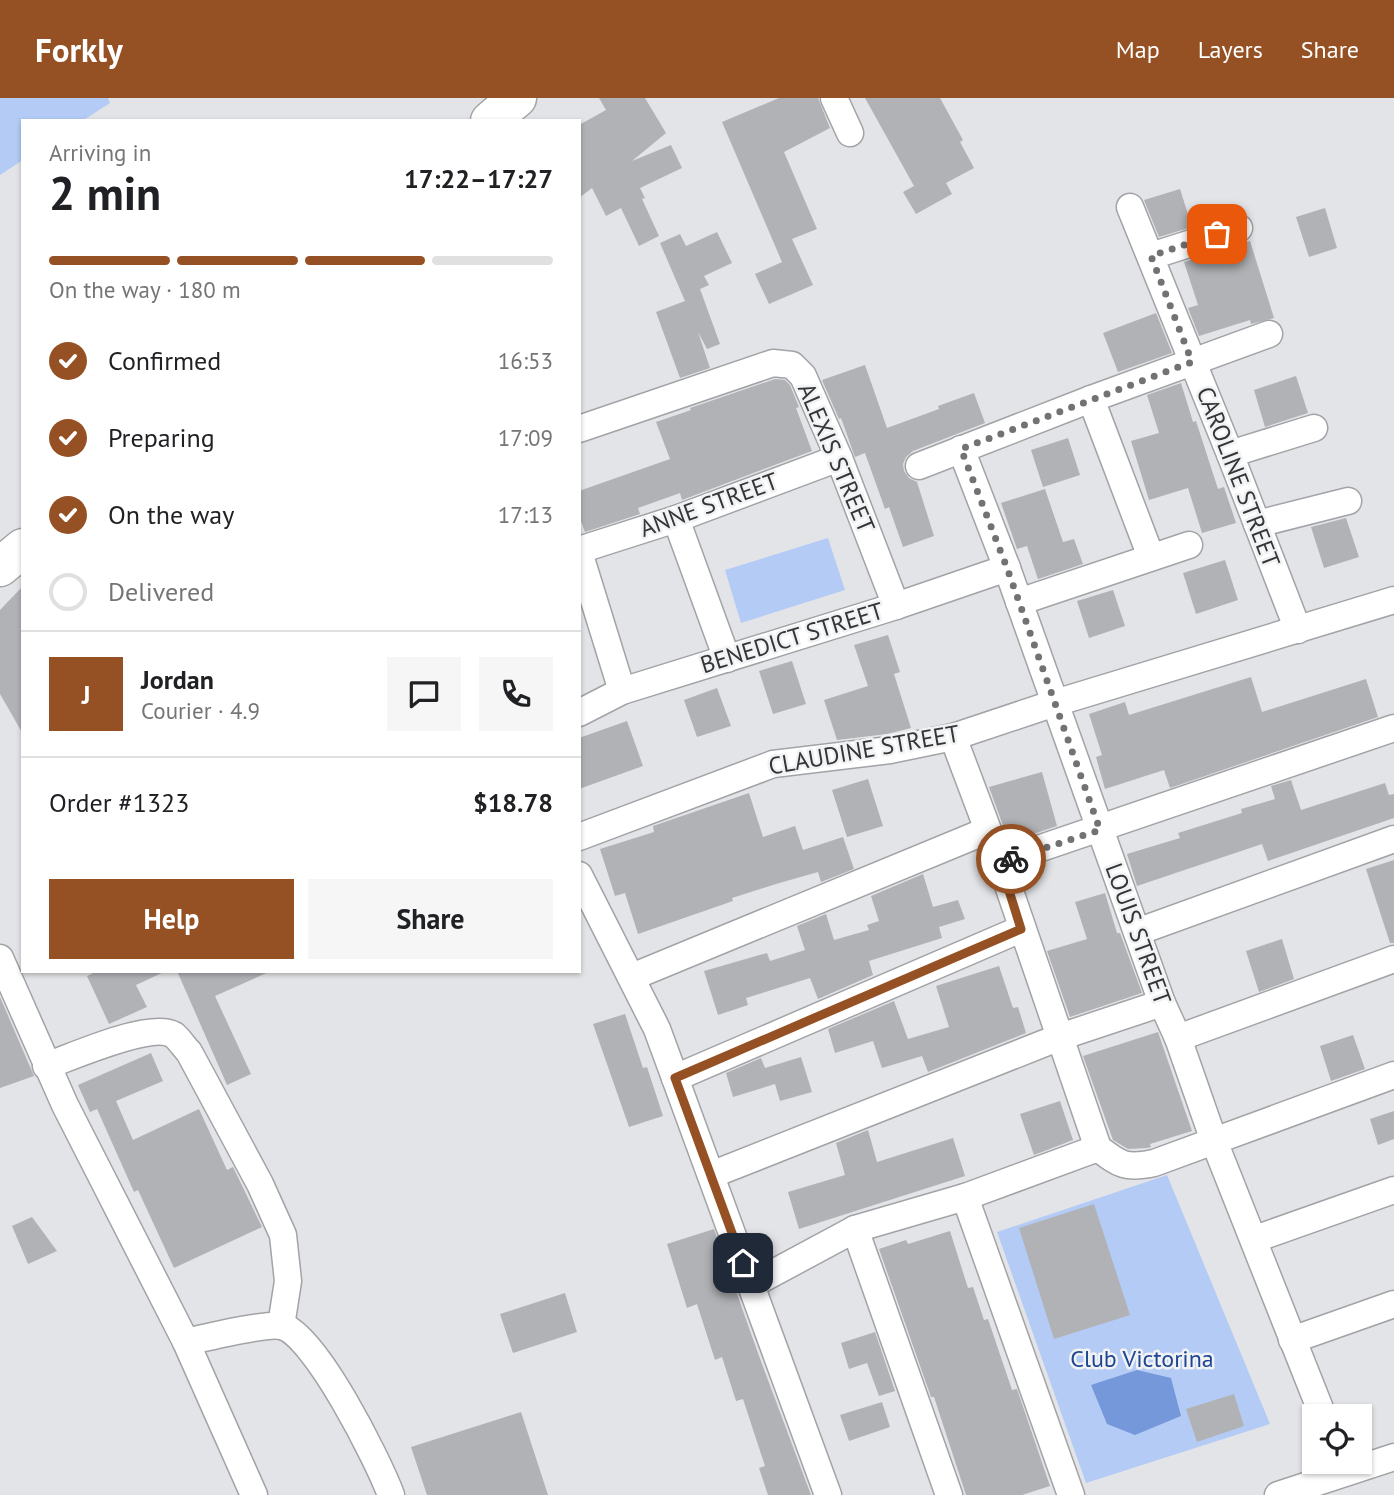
<!DOCTYPE html>
<html lang="en">
<head>
<meta charset="utf-8">
<style>
  :root { --surface:#fff; --page:#f6f6f6; --text:#202124; --muted:#757577; --line:#e0e0e0; --accent:#955123 }
  body { margin:0; font-family:"PT Sans",sans-serif; background:var(--page); color:var(--text); height:100vh; display:flex; flex-direction:column; font-size:26px; white-space:nowrap }
  * { box-sizing:border-box; margin:0 }
  p { font-size:23px; color:var(--muted) }
  .icon { flex:none; width:38px; height:38px; fill:none; stroke:currentColor; stroke-width:2; stroke-linecap:round; stroke-linejoin:round }
  .map { position:relative; flex:1; overflow:hidden }
  .drawer { position:absolute; left:21px; top:21px; width:560px; height:854px; display:flex; flex-direction:column; background:var(--surface); border-radius:0px; box-shadow:0 2px 5px #0004 }
  .drawer>* { flex:none }
  .tools { position:absolute; left:1302px; top:1306px; display:grid; gap:14px }
  .tools a { display:grid; place-items:center; width:70px; height:70px; border-radius:0px; background:var(--surface); box-shadow:0 2px 5px #0004; font-size:35px }
  .pin { position:absolute; display:grid; place-items:center; width:60px; height:60px; color:#fff; margin:-30px; border-radius:14px; box-shadow:0 4px 10px #0006 }
  .courier { position:absolute; display:grid; place-items:center; width:70px; height:70px; margin:-35px; border:5px solid #955123; border-radius:50%; background:#fff; color:#222; box-shadow:0 2px 9px #0007 }
  .overview em { font-style:normal; font-weight:700 }
  .overview div { display:flex; flex-direction:column-reverse }
  .overview { display:flex; align-items:center; justify-content:space-between; height:119px; padding:0 28px }
  h1 { font-size:46px; font-weight:700; line-height:52px }
  .bar { display:grid; grid-template-columns:repeat(4,1fr); gap:10px 7px; align-content:center; height:84px; padding:0 28px }
  .bar i { height:9px; border-radius:5px; background:var(--line) }
  .bar .current { background:var(--accent) }
  .bar p { grid-column:span 4 }
  .line { display:flex; align-items:center; gap:18px; padding:0 28px; border-top:2px solid var(--line) }
  .line div { flex:1 }
  .round { display:grid; place-items:center; flex:none; width:74px; height:74px; border-radius:0px; background:var(--page) }
  ol { padding:0 28px; list-style:none }
  li { display:flex; align-items:center; gap:21px; height:77px }
  li p { margin-inline-start:auto }
  li .icon { padding:7px; border-radius:50%; background:var(--accent); color:#fff; stroke-width:4 }
  li:last-child { color:var(--muted) }
  li i { width:38px; height:38px; border:4px solid var(--line); border-radius:50% }
  .primary-button { display:flex; gap:14px; margin-top:auto; padding:14px 28px }
  .primary-button a { flex:1; height:80px; border-radius:0px; background:var(--accent); color:#fff; font-size:28px; font-weight:700; line-height:80px; text-align:center }
  .primary-button a+a { background:var(--page); color:var(--text) }
  header { display:flex; align-items:center; gap:42px; box-sizing:border-box; height:98px; padding:0 35px; background:var(--accent); color:#fff }
  header strong { font-size:33px }
  nav { display:flex; gap:38px; margin-inline-start:auto; font-size:24px }
  .map>svg:first-child { display:block }
  .green { fill:#b4cbf5 }
  .water { fill:#7498d9 }
  .building { fill:#b1b2b5 }
  .lines { fill:none; stroke-linecap:round; stroke-linejoin:round }
  .minor-casing { stroke:#a2a3a6; stroke-width:29 }
  .trunk-casing { stroke:#a2a3a6; stroke-width:41 }
  .minor { stroke:#fff; stroke-width:26 }
  .trunk { stroke:#fff; stroke-width:38 }
  .done { stroke:#727274; stroke-width:7; stroke-dasharray:0 12.6 }
  .route { stroke:#955123; stroke-width:9 }
  .labels { text-anchor:middle; stroke-width:5; stroke-linejoin:round; paint-order:stroke }
  .street-label { font-size:24px; fill:#353536; stroke:#f0f2f4 }
  .park-label { font-size:24px; fill:#1d4592; stroke:#f0f2f4 }
</style>
</head>
<body>
<header>
<strong>Forkly</strong>
<nav><a>Map</a><a>Layers</a><a>Share</a></nav>
</header>
<div class="map">
<svg width="1394" height="1397" viewBox="0 0 1394 1397">
  <rect width="100%" height="100%" fill="#e3e4e7"/>
  <!-- green -->
  <g class="green">
    <path d="M0,0H108L110,5L82,23H23V62L0,77Z"/>
    <path d="M828,440L845,492L741,525L725,472Z"/>
    <path d="M1167,1077L1270,1326L1086,1385L997,1134Z"/>
  </g>
  <!-- water -->
  <path class="water" d="M1137,1272L1171,1280L1181,1318L1135,1337L1107,1326L1091,1287Z"/>
  <!-- building -->
  <g class="building">
    <path d="M599,0H645L666,35L632,63L671,47L682,70L640,90L645,100L642,101L659,138L639,148L621,110L606,118L592,90L579,100V27L606,12Z"/>
    <path d="M779,0H818L830,30L784,54L817,131L792,141L813,187L769,206L755,176L782,164L722,24Z"/>
    <path d="M865,0H940L963,42L960,44L974,70L946,85L952,96L916,116L903,94L914,88Z"/>
    <path d="M1180,91L1192,129L1159,139L1144,102Z"/>
    <path d="M1325,110L1337,150L1309,159L1296,119Z"/>
    <path d="M717,134L732,165L704,178L709,187L700,191L720,246L707,251L698,234L710,270L680,280L656,214L685,203L660,145L680,136L686,148Z"/>
    <path d="M1250,143L1274,220L1251,226L1250,222L1199,238L1188,210L1198,207L1184,164Z"/>
    <path d="M1156,215L1172,255L1118,274L1103,235Z"/>
    <path d="M865,267L887,330L939,311L938,308L974,295L985,325L913,353L906,359L903,366L904,373L909,380L917,384L934,438L903,449L889,409L885,411L865,355L855,359L841,320L839,321L822,282Z"/>
    <path d="M1296,278L1308,315L1265,329L1254,292Z"/>
    <path d="M775,281L785,282L790,287L799,309L796,310L812,353L682,402L680,395L638,410L640,416L585,434L579,418V393L670,361L656,324L691,312L690,310Z"/>
    <path d="M1181,285L1193,324L1196,323L1218,391L1224,389L1236,425L1202,435L1188,390L1149,402L1131,343L1159,335L1147,297Z"/>
    <path d="M1068,340L1080,377L1043,389L1031,352Z"/>
    <path d="M1045,391L1063,444L1074,441L1083,466L1038,481L1027,448L1017,451L1001,405Z"/>
    <path d="M1346,420L1359,459L1324,470L1311,429Z"/>
    <path d="M1225,462L1238,502L1196,516L1183,475Z"/>
    <path d="M23,488V636L0,596V512Z"/>
    <path d="M1113,492L1125,528L1089,540L1077,503Z"/>
    <path d="M888,537L900,574L894,576L911,630L887,636L837,642L824,602L868,588L854,547Z"/>
    <path d="M792,563L806,606L773,616L759,573Z"/>
    <path d="M1251,579L1262,614L1366,581L1378,619L1170,690L1164,672L1105,691L1096,659L1102,657L1089,616L1125,604L1129,617Z"/>
    <path d="M717,590L731,628L697,639L684,602Z"/>
    <path d="M627,623L643,668L579,691V640Z"/>
    <path d="M1042,674L1057,728L1009,744L989,689Z"/>
    <path d="M868,681L883,728L847,739L832,692Z"/>
    <path d="M1291,682L1301,712L1385,685L1389,697L1394,696V720L1268,763L1262,746L1137,788L1127,756L1180,740L1178,735L1242,715L1241,711L1275,701L1271,688Z"/>
    <path d="M749,695L763,739L795,728L803,752L843,739L854,771L821,784L818,774L776,786L732,800L733,803L638,836L625,795L615,798L600,751L654,734L653,728Z"/>
    <path d="M1394,762V845H1390L1366,771Z"/>
    <path d="M923,776L933,809L958,802L965,821L939,829L942,840L869,863L873,877L818,901L810,880L746,900L748,907L718,917L704,873L767,855L770,863L805,852L797,828L826,816L834,842L869,832L867,827L879,823L871,798Z"/>
    <path d="M1105,795L1117,835H1120L1142,895L1070,919L1047,853L1087,841L1075,804Z"/>
    <path d="M1282,841L1294,881L1259,894L1246,853Z"/>
    <path d="M999,868L1013,910L1018,909L1026,935L928,974L922,958L882,970L873,943L835,955L828,931L894,903L908,941L949,929L936,888Z"/>
    <path d="M98,873H166L136,887L147,909L109,926L87,878Z"/>
    <path d="M177,873H271L215,898L251,976L227,987Z"/>
    <path d="M0,899L34,978L0,990Z"/>
    <path d="M625,916L643,970L647,969L663,1018L629,1029L593,926Z"/>
    <path d="M1158,934L1192,1033L1150,1046L1151,1049L1147,1050L1128,1051L1113,1042L1083,958Z"/>
    <path d="M1353,937L1365,971L1331,983L1320,948Z"/>
    <path d="M151,955L163,983L116,1003L133,1042L199,1011L227,1072L233,1069L262,1129L174,1170L138,1092L134,1094L97,1011L90,1014L78,987Z"/>
    <path d="M801,959L812,994L780,1003L775,986L733,999L726,975L761,960L765,970Z"/>
    <path d="M1060,1003L1073,1042L1034,1057L1020,1016Z"/>
    <path d="M1394,1013V1041L1378,1047L1370,1021Z"/>
    <path d="M868,1032L877,1064L953,1040L965,1078L799,1131L788,1094L845,1077L836,1045Z"/>
    <path d="M1094,1106L1130,1217L1054,1241L1019,1130Z"/>
    <path d="M32,1119L57,1153L28,1166L12,1128Z"/>
    <path d="M714,1131L759,1258L811,1397H768L759,1370L765,1368L743,1301L736,1303L722,1259L715,1262L697,1206L687,1210L667,1146Z"/>
    <path d="M950,1133L968,1190L973,1189L984,1222L988,1221L1012,1292L1017,1291L1050,1388L1022,1397H966L934,1299H931L879,1151L906,1142L908,1146Z"/>
    <path d="M565,1195L577,1234L513,1255L500,1216Z"/>
    <path d="M875,1234L895,1293L879,1298L867,1265L849,1271L841,1245Z"/>
    <path d="M1234,1296L1244,1328L1197,1344L1186,1311Z"/>
    <path d="M882,1304L890,1329L849,1343L840,1317Z"/>
    <path d="M521,1314L548,1397H427L411,1349Z"/>
  </g>
  <g class="lines">
    <!-- minor casing -->
    <g class="minor-casing">
      <g id="minor">
        <path d="M834,0L850,35"/>
        <path d="M1130,109L1230,356L1298,532"/>
        <path d="M1151,158L1239,130"/>
        <path d="M1091,301L1151,459"/>
        <path d="M579,331L773,265L792,267L803,278L839,360L896,508"/>
        <path d="M961,351L1007,470L1162,905L1178,940L1214,1043L1323,1318"/>
        <path d="M1230,356L1314,330"/>
        <path d="M919,368L1091,301L1269,236"/>
        <path d="M676,421L727,561"/>
        <path d="M1257,426L1348,403"/>
        <path d="M579,452L676,421L839,360"/>
        <path d="M579,454L622,593"/>
        <path d="M1019,504L1189,447"/>
        <path d="M579,615L622,593L896,508L1007,470"/>
        <path d="M953,639L1000,764L1098,1050C1120,1067 1126,1071 1154,1065L1394,977"/>
        <path d="M579,739L773,666L890,652L953,639L1055,605L1394,502"/>
        <path d="M1000,764L1394,630"/>
        <path d="M579,777L657,931L828,1397"/>
        <path d="M1137,834L1394,741"/>
        <path d="M0,860L65,1007L186,1244L254,1397"/>
        <path d="M632,879L986,733"/>
        <path d="M1178,940L1394,861"/>
        <path d="M46,968C72,959 151,923 174,937C179,941 184,949 189,954L260,1086L283,1137L288,1183L281,1228"/>
        <path d="M675,980L1021,831"/>
        <path d="M711,1077L1060,939L1162,905"/>
        <path d="M965,1099L1071,1397"/>
        <path d="M855,1131L949,1397"/>
        <path d="M1255,1141L1394,1092"/>
        <path d="M751,1187L855,1131L965,1099L1098,1050"/>
        <path d="M1292,1242L1394,1206"/>
        <path d="M186,1244C204,1240 266,1225 281,1228C314,1234 379,1364 391,1397"/>
        <path d="M1278,1397L1394,1359"/>
      </g>
    </g>
    <!-- trunk casing -->
    <g class="trunk-casing">
      <g id="trunk">
        <path d="M490,23L517,0"/>
        <path d="M0,469L23,450"/>
      </g>
    </g>
    <!-- minor -->
    <use href="#minor" class="minor"/>
    <!-- trunk -->
    <use href="#trunk" class="trunk"/>
  </g>
  <g class="lines">
    <!-- done -->
    <path class="done" d="M1011,761L1100,732L1007,470L961,351L1192,264L1151,158L1217,136"/>
    <!-- route -->
    <path class="route" d="M743,1165L675,980L1021,831L1000,764L1011,761"/>
  </g>
  <g class="labels">
    <!-- street labels -->
    <g class="street-label">
      <text transform="translate(836 360) rotate(67)" y="8">ALEXIS STREET</text>
      <text transform="translate(1238 379) rotate(69)" y="8">CAROLINE STREET</text>
      <text transform="translate(709 407) rotate(-20)" y="8">ANNE STREET</text>
      <text transform="translate(792 540) rotate(-17)" y="8">BENEDICT STREET</text>
      <text transform="translate(864 652) rotate(-10)" y="8">CLAUDINE STREET</text>
      <text transform="translate(1138 836) rotate(70)" y="8">LOUIS STREET</text>
    </g>
    <!-- park labels -->
    <g class="park-label">
      <text x="1142" y="1269">Club Victorina</text>
    </g>
  </g>
</svg>
<div class="tools">
<a><svg class="icon" aria-label="locate" viewBox="0 0 24 24"><circle cx="12" cy="12" r="6"/><path d="M12 2v4M12 18v4M2 12h4M18 12h4"/></svg></a>
</div>
<div class="pin" style="left:1217px;top:136px;background:#ea580c"><svg class="icon" aria-label="bag" viewBox="0 0 24 24"><path d="M5 8h14l-1 12H6zM9 8a3 3 0 0 1 6 0"/></svg></div>
<div class="pin" style="left:743px;top:1165px;background:#1f2937"><svg class="icon" aria-label="home" viewBox="0 0 24 24"><path d="M3 11l9-7 9 7M6 9v11h12V9"/></svg></div>
<div class="courier" style="left:1011px;top:761px"><svg class="icon" aria-label="bike" viewBox="0 0 24 24"><circle cx="6" cy="16" r="4"/><circle cx="18" cy="16" r="4"/><path d="M6 16l4-8h5l3 8M10 8l3 8H6M13 5h3"/></svg></div>
<section class="drawer">
<div class="overview"><div><h1>2 min</h1><p>Arriving in</p></div><em>17:22–17:27</em></div>
<div class="bar"><i class="current"></i><i class="current"></i><i class="current"></i><i></i><p>On the way · 180 m</p></div>
<ol>
<li><svg class="icon" aria-label="check" viewBox="0 0 24 24"><path d="M5 12l5 5 9-10"/></svg>Confirmed<p>16:53</p></li>
<li><svg class="icon" aria-label="check" viewBox="0 0 24 24"><path d="M5 12l5 5 9-10"/></svg>Preparing<p>17:09</p></li>
<li><svg class="icon" aria-label="check" viewBox="0 0 24 24"><path d="M5 12l5 5 9-10"/></svg>On the way<p>17:13</p></li>
<li><i></i>Delivered</li>
</ol>
<div class="line" style="height:126px"><b class="round" style="background:var(--accent);color:#fff">J</b><div><b>Jordan</b><p>Courier · 4.9</p></div><a class="round"><svg class="icon" aria-label="chat" viewBox="0 0 24 24"><path d="M4 5h16v11H9l-5 4z"/></svg></a><a class="round"><svg class="icon" aria-label="phone" viewBox="0 0 24 24"><path d="M5 4h4l2 5-3 2q2 4 5 5l2-3 5 2v4C11 20 4 13 5 4z"/></svg></a></div>
<div class="line" style="height:91px"><div>Order #1323</div><b>$18.78</b></div>
<div class="primary-button"><a>Help</a><a>Share</a></div>
</section>
</div>
</body>
</html>
